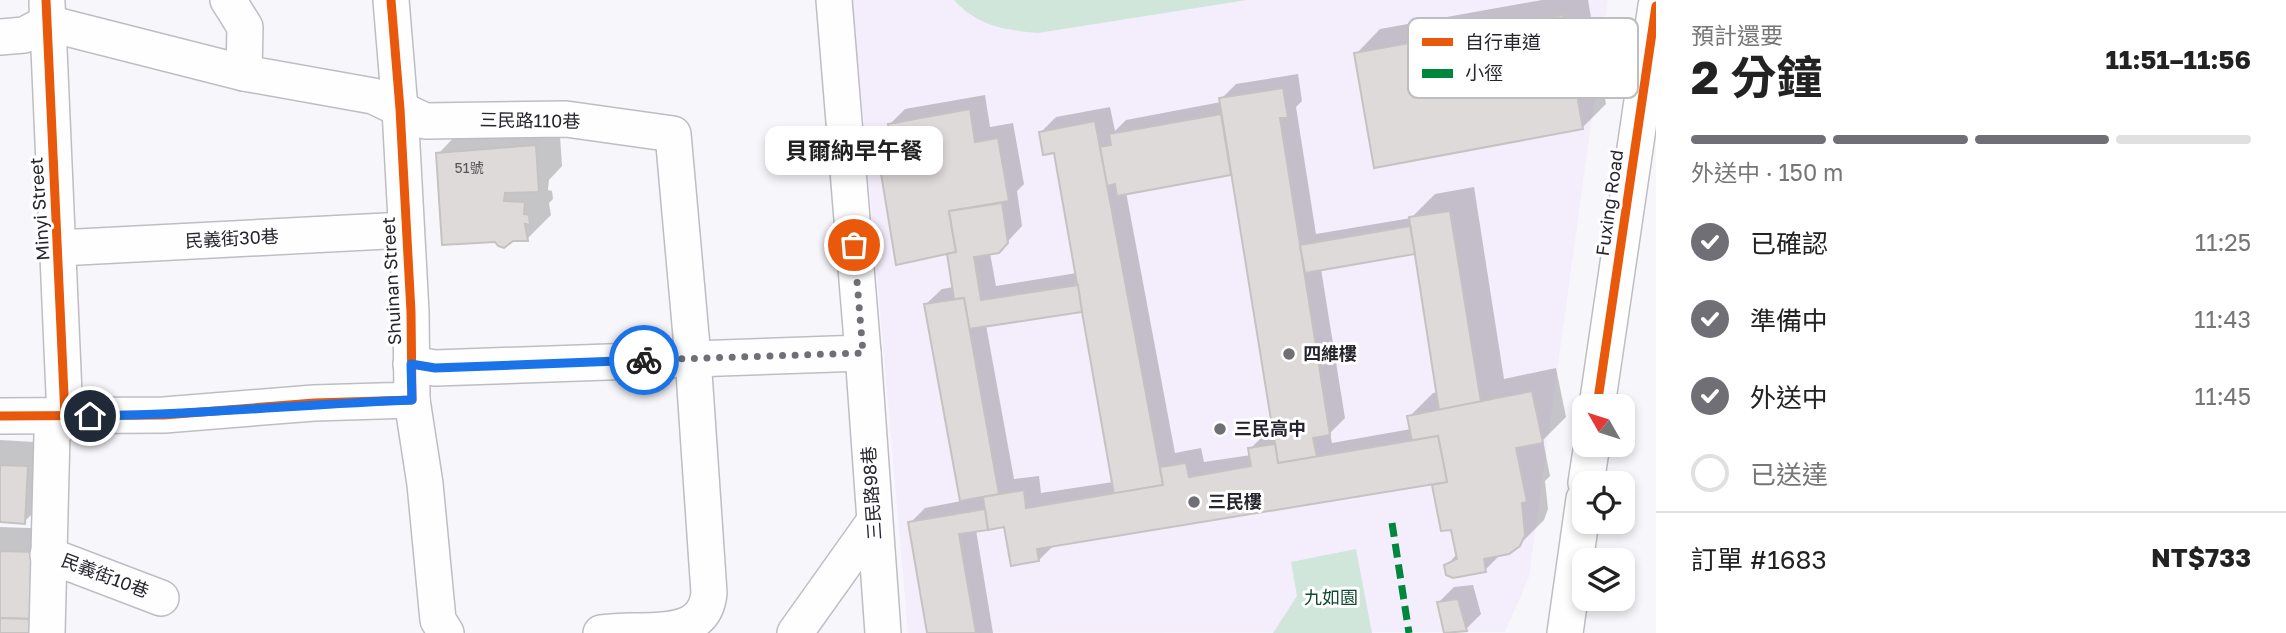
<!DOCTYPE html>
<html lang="zh-TW">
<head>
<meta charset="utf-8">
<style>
  :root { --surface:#fff; --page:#f2f2f2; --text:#222; --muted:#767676; --line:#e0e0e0; --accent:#706f76 }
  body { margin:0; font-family:"Golos Text","Noto Sans TC",sans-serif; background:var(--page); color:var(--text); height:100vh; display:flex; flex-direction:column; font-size:26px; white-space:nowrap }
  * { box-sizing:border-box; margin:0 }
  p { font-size:23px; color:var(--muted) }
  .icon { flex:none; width:38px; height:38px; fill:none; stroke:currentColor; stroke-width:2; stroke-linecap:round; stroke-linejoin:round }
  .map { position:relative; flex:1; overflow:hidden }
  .details { display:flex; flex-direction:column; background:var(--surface); width:630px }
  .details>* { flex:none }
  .needle { width:46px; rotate:309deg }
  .tools { position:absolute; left:1572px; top:394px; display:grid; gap:14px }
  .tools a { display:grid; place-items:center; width:63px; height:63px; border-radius:14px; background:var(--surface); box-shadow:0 4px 10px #0003; font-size:35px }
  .pin { position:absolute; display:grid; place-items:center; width:60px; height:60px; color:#fff; margin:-30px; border:4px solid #fff; border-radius:50%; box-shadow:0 2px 7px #0007 }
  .courier { position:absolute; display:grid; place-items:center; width:70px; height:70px; margin:-35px; border:5px solid #1a73e8; border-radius:50%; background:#fff; color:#222; box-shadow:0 2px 9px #0007 }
  .bubble { position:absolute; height:49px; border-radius:14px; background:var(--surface); box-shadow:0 4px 10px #0003; font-size:23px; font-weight:700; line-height:49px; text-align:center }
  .headline em { font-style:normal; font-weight:700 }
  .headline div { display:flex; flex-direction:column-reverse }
  .headline { display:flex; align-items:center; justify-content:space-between; height:119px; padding:0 35px }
  h1 { font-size:46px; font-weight:700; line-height:52px }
  .bar { display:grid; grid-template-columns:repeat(4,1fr); gap:10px 7px; align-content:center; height:84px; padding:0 35px }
  .bar i { height:9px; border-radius:5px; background:var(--line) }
  .bar .selected { background:var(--accent) }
  .bar p { grid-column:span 4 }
  .line { display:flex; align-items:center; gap:18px; padding:0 35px; border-top:2px solid var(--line) }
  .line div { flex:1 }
  ol { padding:0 35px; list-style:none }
  li { display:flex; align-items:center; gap:21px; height:77px }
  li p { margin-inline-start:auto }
  li .icon { padding:7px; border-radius:50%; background:var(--accent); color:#fff; stroke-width:4 }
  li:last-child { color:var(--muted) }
  li i { width:38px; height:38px; border:4px solid var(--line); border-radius:50% }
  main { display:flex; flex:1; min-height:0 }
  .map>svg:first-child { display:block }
  .education { fill:#f4eefc }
  .green { fill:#d0e6db }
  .shadow { fill:#0003; fill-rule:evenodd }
  .building { fill:#dfdada; stroke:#c6c2c2; stroke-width:2 }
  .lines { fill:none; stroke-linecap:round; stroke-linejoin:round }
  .minor-casing { stroke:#bebdc3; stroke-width:38 }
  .minor { stroke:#fefefe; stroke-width:35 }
  .quiet { stroke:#00873e; stroke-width:7; stroke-dasharray:14 7; stroke-linecap:butt }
  .cycleway-casing { stroke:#fff; stroke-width:13 }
  .cycleway { stroke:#e8590c; stroke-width:9 }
  .done { stroke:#706f76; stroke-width:7; stroke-dasharray:0 12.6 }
  .route { stroke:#1a73e8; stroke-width:9 }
  .poi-dot { fill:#706f76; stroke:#fff; stroke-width:2.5 }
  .labels { text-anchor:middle; stroke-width:6; stroke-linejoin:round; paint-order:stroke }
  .number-label { font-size:14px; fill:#555359 }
  .street-label { font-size:18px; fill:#27262e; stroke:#fff }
  .poi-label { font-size:18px; font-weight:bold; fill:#27262e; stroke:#fff; text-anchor:start }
  .park-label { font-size:18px; fill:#0f4a2f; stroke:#fff }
  .key { fill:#fff; stroke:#bebec0; stroke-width:2 }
  .key-label { font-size:19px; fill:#27262e }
</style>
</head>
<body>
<main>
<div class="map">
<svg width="1656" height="633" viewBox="0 0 1656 633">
  <rect width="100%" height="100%" fill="#f7f7fb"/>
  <!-- education -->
  <path class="education" d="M853,0H1608L1529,577L1505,632L908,633Z"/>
  <!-- green -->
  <g class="green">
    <path d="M954,0H1247L1038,33C1005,30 977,26 954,0Z"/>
    <path d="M1356,549L1372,633H1273L1297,596L1291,562Z"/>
  </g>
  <!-- shadow -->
  <g class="shadow">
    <path d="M1542,0H1588L1606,104L1582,128L1356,54L1380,29Z"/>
    <path d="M1298,74L1302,101L1296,107L1316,234L1411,218L1435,194L1474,187L1504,379L1556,368L1566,417L1543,440L1550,476L1545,481L1548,509L1544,520L1519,545L1501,554L1485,570L1446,566L1457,554L1452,528L1434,486L1438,482L1054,545L1039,560L1005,525L976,530L993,633H929L910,523L925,508L961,501L926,304L942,289L954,287L948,252L880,156L893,143L890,124L905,109L985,95L990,127L1013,123L1024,184L1017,191L1022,226L998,252L990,253L996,286L1077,273L1055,151L1040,133L1056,117L1110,107L1115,131L1126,120L1221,102V99L1236,84ZM1233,173L1275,432L1265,434L1250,449L1251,455L1204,462L1201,448L1175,453L1126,192ZM1416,252L1438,392L1433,393L1409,417L1411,429L1332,443L1330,433L1345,418L1321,269ZM1084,310L1113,482L1041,493L1039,476L1014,479L986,325Z"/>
    <path d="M559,121L562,166L549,180L548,190L552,191L553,199L549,203L551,215L527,239L438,154L462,129Z"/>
    <path d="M0,440L52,443L48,498L24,522L0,521Z"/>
    <path d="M0,527L58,529L0,633Z"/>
    <path d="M1473,585L1481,614L1466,629L1446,633L1439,602L1454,587Z"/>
  </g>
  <!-- building -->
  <g class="building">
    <path d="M1563,15L1583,129L1374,168L1354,53Z"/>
    <path d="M1283,88L1288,118H1280L1330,435L1313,438L1317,457L1278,463L1219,98Z"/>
    <path d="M970,109L975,142L998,138L1009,201L949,211L956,252L896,265L878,155L893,153L888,124Z"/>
    <path d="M1221,114L1231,175L1117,196L1115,184L1107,186L1100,147L1111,145L1109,134Z"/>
    <path d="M1095,121L1163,485L1114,494L1054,153L1043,155L1039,132Z"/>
    <path d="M536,145L539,192L505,193L504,201L525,202L524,214L529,215L530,225L525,224L528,241H513L504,248L498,246L495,242L442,245L436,153Z"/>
    <path d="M1002,203L1008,243L999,253L974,257L981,300L1078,285L1082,312L969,329L964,298L954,299L947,254L956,252L949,211Z"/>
    <path d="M1450,211L1481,402L1439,410L1409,217Z"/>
    <path d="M1410,226L1415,254L1305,273L1300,245Z"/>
    <path d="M964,298L999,494L960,501L924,304Z"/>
    <path d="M1532,391L1543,443L1516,448L1527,502L1522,503L1525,535L1520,546L1509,554L1484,559L1486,572L1453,578L1446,575L1444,565L1457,559L1451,530L1441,531L1432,485L1447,482L1438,436L1412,441L1407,416Z"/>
    <path d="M1438,436L1447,482L1037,549L1039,561L1011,566L1004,527L988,530L983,497L1024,490L1026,508L1163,485L1160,467L1186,463L1189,477L1251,466L1248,448L1275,444L1278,463Z"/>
    <path d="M0,465L28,466L25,524L0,522Z"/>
    <path d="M985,509L988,530L959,534L976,633H927L908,522Z"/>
    <path d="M0,551L35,552L32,619L0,618Z"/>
    <path d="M1458,599L1467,631L1444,633L1437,602Z"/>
    <path d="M0,618L32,619L31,633H0Z"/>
  </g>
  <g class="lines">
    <!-- minor casing -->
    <g class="minor-casing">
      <g id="minor">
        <path d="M228,0L245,27L244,73"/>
        <path d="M834,0L863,353L883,633"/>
        <path d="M47,3L65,417L52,434L47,633"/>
        <path d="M0,37L24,35L47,23L244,73L373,96L425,121L566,119L673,134L693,358L709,593C705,633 664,631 630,631C620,631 611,632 601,633"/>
        <path d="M59,248L405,230"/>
        <path d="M411,364L435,368L863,353"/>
        <path d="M412,400L425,484L438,620L446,633"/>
        <path d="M1597,406L1656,6"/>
        <path d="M0,416L164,415L314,403L412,400L411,312L400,109L391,0"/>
        <path d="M1586,483L1592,444"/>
        <path d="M48,555L161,598"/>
        <path d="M795,633L874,522"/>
        <path d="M1565,633L1584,499"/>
      </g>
    </g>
    <!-- minor -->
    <use href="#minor" class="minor"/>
    <!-- quiet -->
    <path class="quiet" d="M1392,523L1409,633"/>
    <!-- cycleway casing -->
    <g class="cycleway-casing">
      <g id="cycleway">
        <path d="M46,0L65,417"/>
        <path d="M1597,406L1656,6"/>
        <path d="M0,416L164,415L314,403L412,400L411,312L400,109L391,0"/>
      </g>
    </g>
    <!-- cycleway -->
    <use href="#cycleway" class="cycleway"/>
  </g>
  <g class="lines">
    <!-- done -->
    <path class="done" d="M644,360L863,353L854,245"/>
    <!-- route -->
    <path class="route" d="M90,416C197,415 305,404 412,400L411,364L435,368L644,360"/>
  </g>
  <!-- markers -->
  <g class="poi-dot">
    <circle cx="1289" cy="354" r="7"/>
    <circle cx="1220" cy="429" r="7"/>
    <circle cx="1194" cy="502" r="7"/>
  </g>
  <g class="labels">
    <!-- number labels -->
    <g class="number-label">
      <text x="469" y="173">51號</text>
    </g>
    <!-- street labels -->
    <g class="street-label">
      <text transform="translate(530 121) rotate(1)" y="6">三民路110巷</text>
      <text transform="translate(1610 203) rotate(-82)" y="6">Fuxing Road</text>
      <text transform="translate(40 209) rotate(-94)" y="6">Minyi Street</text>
      <text transform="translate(232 239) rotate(-3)" y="6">民義街30巷</text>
      <text transform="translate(392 281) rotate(-93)" y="6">Shuinan Street</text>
      <text transform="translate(872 493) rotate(-94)" y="6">三民路98巷</text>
      <text transform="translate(105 576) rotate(21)" y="6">民義街10巷</text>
    </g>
    <!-- poi labels -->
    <g class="poi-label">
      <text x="1303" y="360">四維樓</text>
      <text x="1234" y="435">三民高中</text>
      <text x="1208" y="508">三民樓</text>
    </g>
    <!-- park labels -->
    <g class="park-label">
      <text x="1331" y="604">九如園</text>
    </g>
  </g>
  <!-- legend -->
  <rect x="1408" y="18" width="230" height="80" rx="10" class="key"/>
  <rect x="1422" y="38" width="31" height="8" fill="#e8590c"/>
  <rect x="1422" y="69" width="31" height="9" fill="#00873e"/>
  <g class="key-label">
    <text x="1465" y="49">自行車道</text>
    <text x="1465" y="80">小徑</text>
  </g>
</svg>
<div class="tools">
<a><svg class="needle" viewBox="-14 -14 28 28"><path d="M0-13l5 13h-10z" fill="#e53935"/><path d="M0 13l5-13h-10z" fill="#767676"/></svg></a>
<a><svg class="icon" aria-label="locate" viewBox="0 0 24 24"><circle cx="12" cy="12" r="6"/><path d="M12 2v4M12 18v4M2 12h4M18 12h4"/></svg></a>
<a><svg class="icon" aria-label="layers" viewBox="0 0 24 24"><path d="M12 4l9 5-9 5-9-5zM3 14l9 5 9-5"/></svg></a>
</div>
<div class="pin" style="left:854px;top:245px;background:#ea580c"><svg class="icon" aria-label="bag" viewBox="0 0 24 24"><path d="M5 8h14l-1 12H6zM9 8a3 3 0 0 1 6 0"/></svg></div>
<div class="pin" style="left:90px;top:416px;background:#1f2937"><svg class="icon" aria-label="home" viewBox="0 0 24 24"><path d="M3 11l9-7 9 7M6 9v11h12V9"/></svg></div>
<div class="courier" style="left:644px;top:360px"><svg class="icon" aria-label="bike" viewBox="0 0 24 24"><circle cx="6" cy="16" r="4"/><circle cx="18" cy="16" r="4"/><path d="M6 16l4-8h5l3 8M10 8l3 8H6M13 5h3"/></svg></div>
<div class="bubble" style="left:765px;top:126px;width:178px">貝爾納早午餐</div>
</div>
<section class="details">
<div class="headline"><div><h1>2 分鐘</h1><p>預計還要</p></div><em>11:51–11:56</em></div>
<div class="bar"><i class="selected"></i><i class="selected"></i><i class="selected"></i><i></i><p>外送中 · 150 m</p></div>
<ol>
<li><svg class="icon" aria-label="check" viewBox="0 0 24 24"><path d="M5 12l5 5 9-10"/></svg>已確認<p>11:25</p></li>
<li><svg class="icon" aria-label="check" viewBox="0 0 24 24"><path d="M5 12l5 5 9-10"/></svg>準備中<p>11:43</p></li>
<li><svg class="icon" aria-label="check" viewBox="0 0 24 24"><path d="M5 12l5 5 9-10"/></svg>外送中<p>11:45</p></li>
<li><i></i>已送達</li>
</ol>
<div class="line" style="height:91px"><div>訂單 #1683</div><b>NT$733</b></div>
</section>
</main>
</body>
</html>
